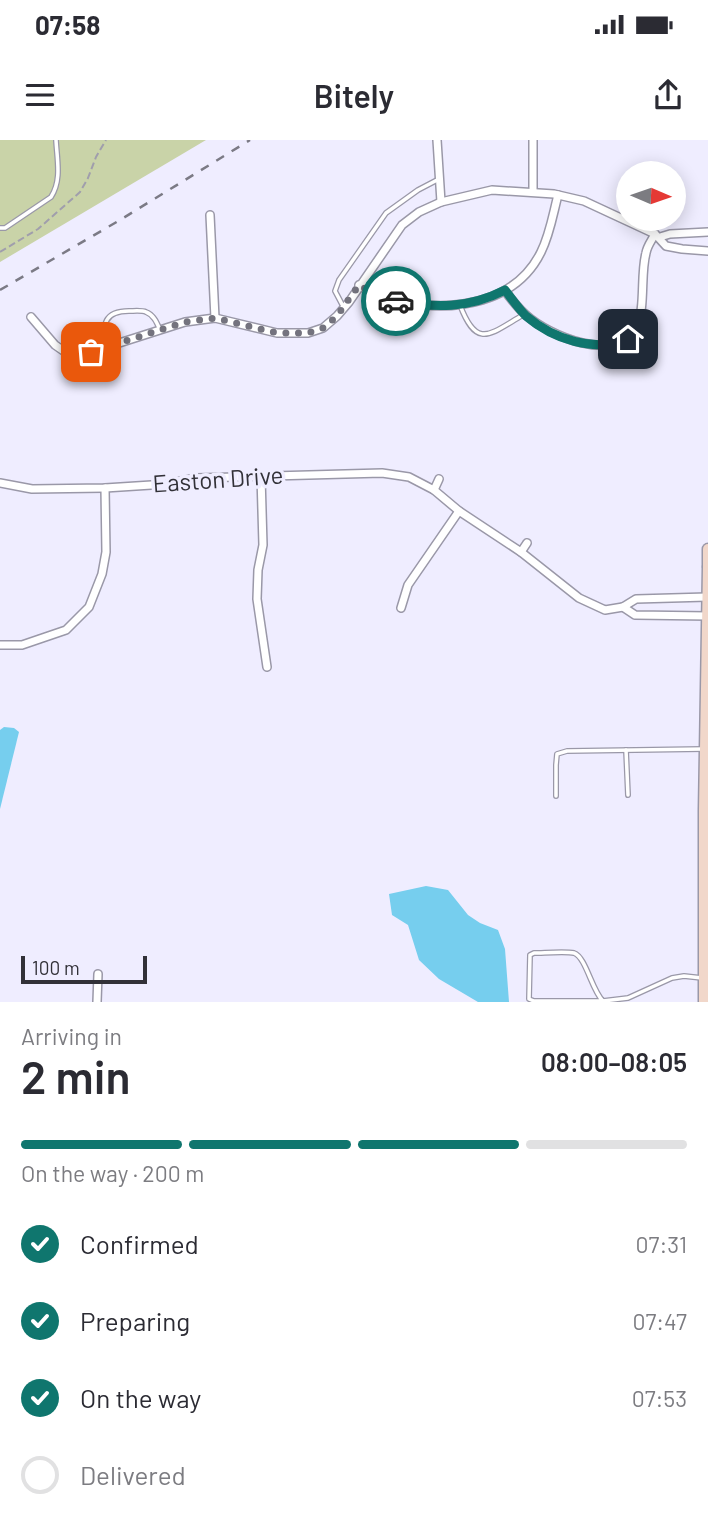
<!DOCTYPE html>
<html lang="en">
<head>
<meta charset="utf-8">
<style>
  :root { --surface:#fff; --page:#f2f2f3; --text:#2b2b33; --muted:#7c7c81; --line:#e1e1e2; --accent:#0f766e }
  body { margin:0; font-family:Barlow,sans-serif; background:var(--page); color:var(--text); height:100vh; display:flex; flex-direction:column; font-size:26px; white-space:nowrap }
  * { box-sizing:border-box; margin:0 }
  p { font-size:23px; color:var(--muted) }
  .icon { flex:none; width:38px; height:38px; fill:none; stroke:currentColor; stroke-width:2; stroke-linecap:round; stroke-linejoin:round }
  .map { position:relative; height:862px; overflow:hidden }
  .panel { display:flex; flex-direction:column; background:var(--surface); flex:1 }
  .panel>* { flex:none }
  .needle { width:46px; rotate:92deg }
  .buttons { position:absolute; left:616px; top:21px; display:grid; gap:14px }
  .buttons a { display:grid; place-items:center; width:70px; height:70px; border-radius:50%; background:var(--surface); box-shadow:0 4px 18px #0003; font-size:35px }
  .scale { position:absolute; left:21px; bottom:18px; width:126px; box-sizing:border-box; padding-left:7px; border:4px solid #323138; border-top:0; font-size:19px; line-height:24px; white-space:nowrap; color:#323138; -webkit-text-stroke:5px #efedff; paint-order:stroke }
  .pin { position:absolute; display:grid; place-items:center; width:60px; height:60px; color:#fff; margin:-30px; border-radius:14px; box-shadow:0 4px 10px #0006 }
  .courier { position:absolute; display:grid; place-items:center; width:70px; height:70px; margin:-35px; border:5px solid #0f766e; border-radius:50%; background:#fff; color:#222; box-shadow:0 2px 9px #0007 }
  .head em { font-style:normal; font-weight:600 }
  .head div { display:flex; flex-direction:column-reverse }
  .head { display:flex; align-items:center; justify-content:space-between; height:119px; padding:0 21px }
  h1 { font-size:46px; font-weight:600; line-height:52px }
  .bar { display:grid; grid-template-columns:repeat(4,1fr); gap:10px 7px; align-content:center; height:84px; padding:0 21px }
  .bar i { height:9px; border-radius:5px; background:var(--line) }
  .bar .selected { background:var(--accent) }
  .bar p { grid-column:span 4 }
  ol { padding:0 21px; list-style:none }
  li { display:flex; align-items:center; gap:21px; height:77px }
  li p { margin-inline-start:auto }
  li .icon { padding:7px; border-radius:50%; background:var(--accent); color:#fff; stroke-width:4 }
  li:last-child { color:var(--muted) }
  li i { width:38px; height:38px; border:4px solid var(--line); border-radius:50% }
  .status { display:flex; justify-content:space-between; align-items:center; height:49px; padding:0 35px; background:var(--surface); direction:ltr }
  .status svg { height:19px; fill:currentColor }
  header { display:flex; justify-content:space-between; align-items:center; height:91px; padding:0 21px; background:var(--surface); font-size:32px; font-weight:600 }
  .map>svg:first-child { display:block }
  .green { fill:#c9d3a8 }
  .water { fill:#76ceee }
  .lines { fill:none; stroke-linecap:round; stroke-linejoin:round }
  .service-casing { stroke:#9a98a8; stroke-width:6 }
  .minor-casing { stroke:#9a98a8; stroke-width:10 }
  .secondary-casing { stroke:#9a98a8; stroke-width:13 }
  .path { stroke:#a09eac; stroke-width:2; stroke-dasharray:7 3.5; stroke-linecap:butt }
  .service { stroke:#fff; stroke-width:3.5 }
  .minor { stroke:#fff; stroke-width:7 }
  .secondary { stroke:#f1d7ca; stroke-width:10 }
  .rail { stroke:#7b7a85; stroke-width:2.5; stroke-dasharray:9 9; stroke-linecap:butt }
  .done { stroke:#74737e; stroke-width:7; stroke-dasharray:0 12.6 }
  .route { stroke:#0f766e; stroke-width:9 }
  .labels { text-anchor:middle; stroke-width:7; stroke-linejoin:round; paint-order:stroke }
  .street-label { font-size:24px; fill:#323138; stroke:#efedff }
</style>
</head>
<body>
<div class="status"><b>07:58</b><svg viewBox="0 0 49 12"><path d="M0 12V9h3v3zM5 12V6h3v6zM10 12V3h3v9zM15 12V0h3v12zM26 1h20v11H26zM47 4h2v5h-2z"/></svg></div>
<header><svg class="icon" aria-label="menu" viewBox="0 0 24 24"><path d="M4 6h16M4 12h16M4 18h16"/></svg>Bitely<svg class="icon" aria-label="share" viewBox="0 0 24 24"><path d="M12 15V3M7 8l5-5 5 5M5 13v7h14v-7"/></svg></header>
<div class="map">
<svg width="708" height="862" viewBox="0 0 708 862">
  <rect width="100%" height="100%" fill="#efedff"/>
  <!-- green -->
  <path class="green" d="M0,0H206L0,122Z"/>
  <!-- water -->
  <g class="water">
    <path d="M4,587L14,588L19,592L0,669V590Z"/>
    <path d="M426,746L448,750L468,775L480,783L498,790L505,809L509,862H478L439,839L419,820L408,785L392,775L389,754Z"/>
  </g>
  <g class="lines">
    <!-- service casing -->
    <g class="service-casing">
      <g id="service">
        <path d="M0,88H5L51,57C62,40 57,20 56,0"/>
        <path d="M460,165C477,210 490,194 523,175"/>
        <path d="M344,168L335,151L339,140L386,73L418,50L439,39"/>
        <path d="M109,205C100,185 105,171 129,171C134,171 142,170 146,172C154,175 157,183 160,190"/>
        <path d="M626,610L628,655"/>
        <path d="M556,656V625L557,614L567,611L704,609"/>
        <path d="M603,861H534L529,859L530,815L534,813C543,813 566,811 574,813C586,817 592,851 603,861L628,858L672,838L684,836L702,838"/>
      </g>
    </g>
    <!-- minor casing -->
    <g class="minor-casing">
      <g id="minor">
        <path d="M437,0L441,62"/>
        <path d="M533,52V0"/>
        <path d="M210,75L215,178"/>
        <path d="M660,97L670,94L708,92"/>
        <path d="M359,145C365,149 372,153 378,156C386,160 396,161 404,162C455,172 516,163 541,112C550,94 553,74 558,55"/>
        <path d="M505,151C511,159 518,168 526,175C549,196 616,224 636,188C646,169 640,135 646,113C647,106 652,100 655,94"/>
        <path d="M31,177L55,205L68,214L91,212L185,182L215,178L277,193H308L323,188L337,176L349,162L402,85L419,72L441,62L492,50L554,54L584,61L655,94L666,106L682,109L708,111"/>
        <path d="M261,336L263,405L258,430L257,459L267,527"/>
        <path d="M0,343L32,349L105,348L167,344L196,338L382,333L409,337L434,350L459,371L521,412L579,458L605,470L623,467L636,459L707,457"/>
        <path d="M434,350L439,339"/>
        <path d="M521,412L527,403"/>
        <path d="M623,467L635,475L708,476"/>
        <path d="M401,468L408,445L459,371"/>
        <path d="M0,505H22L66,490L89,467L102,434L106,412L105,348"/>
        <path d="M97,862L98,834"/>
      </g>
    </g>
    <!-- secondary casing -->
    <g class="secondary-casing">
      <g id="secondary">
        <path d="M708,409V426"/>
        <path d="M704,862V671L708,427"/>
      </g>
    </g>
    <!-- path -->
    <path class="path" d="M0,112L38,89L80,52L88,38L96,17L106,0"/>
    <!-- service -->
    <use href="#service" class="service"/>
    <!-- minor -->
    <use href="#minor" class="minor"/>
    <!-- secondary -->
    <use href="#secondary" class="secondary"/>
    <!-- rail -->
    <path class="rail" d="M0,150L120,80L250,0"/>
  </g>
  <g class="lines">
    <!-- done -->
    <path class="done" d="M91,212L185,182L215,178L277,193H308L323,188L337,176L359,145L378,156L396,161"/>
    <!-- route -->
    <path class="route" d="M396,161C435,168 468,169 505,150C512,159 518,168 526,176C553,199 594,213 628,199"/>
  </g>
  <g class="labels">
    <!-- street labels -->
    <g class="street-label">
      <text transform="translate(218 340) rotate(-4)" y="8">Easton Drive</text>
    </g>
  </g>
</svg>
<div class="buttons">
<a><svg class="needle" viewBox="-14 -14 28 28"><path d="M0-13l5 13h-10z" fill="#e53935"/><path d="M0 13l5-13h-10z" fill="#7c7c81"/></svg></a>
</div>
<div class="scale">100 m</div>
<div class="pin" style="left:91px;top:212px;background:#ea580c"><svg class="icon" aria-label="bag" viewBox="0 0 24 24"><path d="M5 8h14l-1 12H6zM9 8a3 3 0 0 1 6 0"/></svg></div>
<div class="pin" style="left:628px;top:199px;background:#1f2937"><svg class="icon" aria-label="home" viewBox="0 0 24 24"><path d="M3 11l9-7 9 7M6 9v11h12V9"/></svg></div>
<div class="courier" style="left:396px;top:161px"><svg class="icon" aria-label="car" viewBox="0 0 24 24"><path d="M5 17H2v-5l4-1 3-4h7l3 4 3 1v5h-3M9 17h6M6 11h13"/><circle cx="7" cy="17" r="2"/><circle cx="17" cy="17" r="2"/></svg></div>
</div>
<section class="panel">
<div class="head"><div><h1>2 min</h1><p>Arriving in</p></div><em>08:00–08:05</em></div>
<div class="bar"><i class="selected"></i><i class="selected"></i><i class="selected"></i><i></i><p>On the way · 200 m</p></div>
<ol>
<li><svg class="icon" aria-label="check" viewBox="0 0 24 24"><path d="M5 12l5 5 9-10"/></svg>Confirmed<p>07:31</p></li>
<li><svg class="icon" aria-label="check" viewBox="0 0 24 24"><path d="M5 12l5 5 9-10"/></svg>Preparing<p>07:47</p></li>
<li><svg class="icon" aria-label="check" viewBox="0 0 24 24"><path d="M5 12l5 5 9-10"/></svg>On the way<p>07:53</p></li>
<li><i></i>Delivered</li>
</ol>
</section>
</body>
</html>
